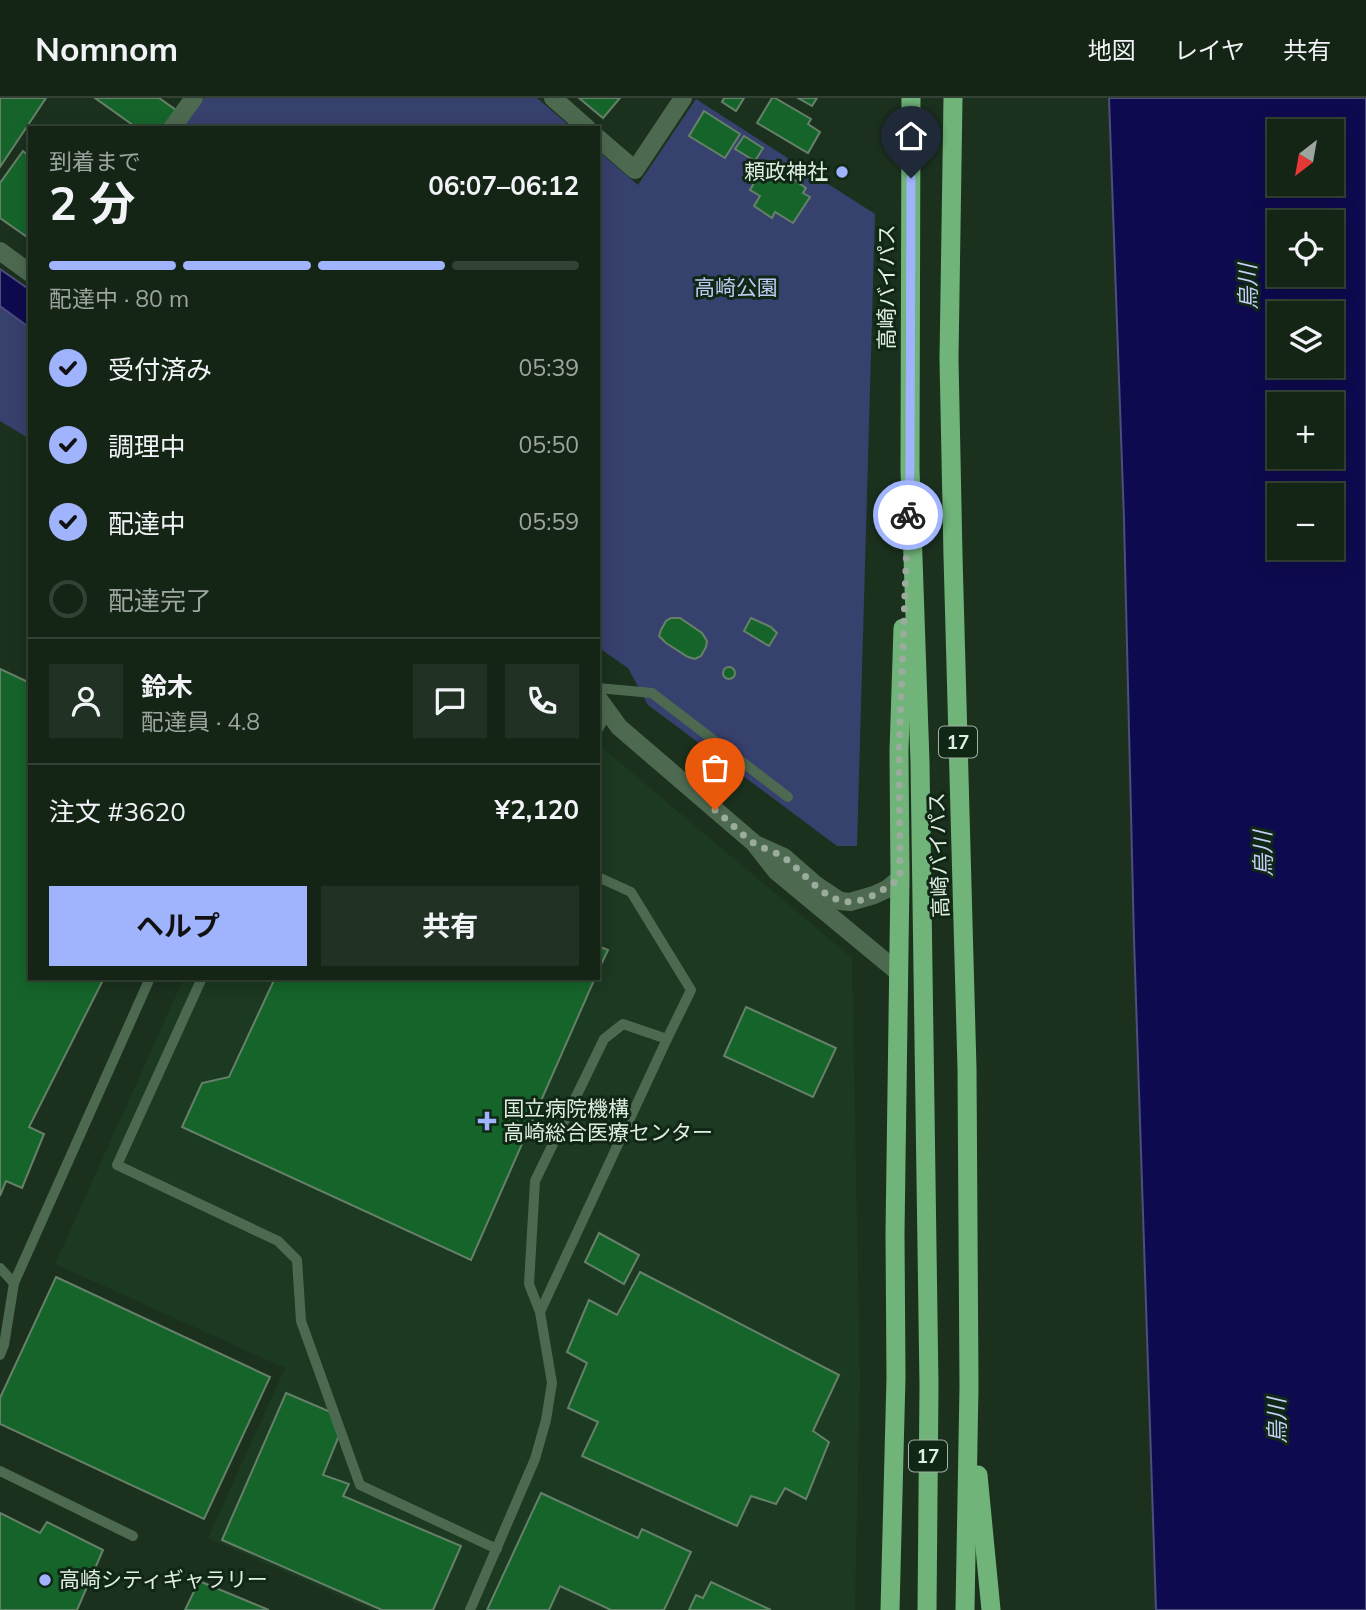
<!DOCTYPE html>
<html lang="ja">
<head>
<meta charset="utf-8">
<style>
  :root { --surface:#142516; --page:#213123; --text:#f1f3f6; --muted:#9da5a1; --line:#334235; --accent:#a0b3fd }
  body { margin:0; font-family:Mulish,"Noto Sans JP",sans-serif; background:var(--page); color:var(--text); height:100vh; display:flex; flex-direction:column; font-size:26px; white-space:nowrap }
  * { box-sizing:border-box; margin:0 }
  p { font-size:23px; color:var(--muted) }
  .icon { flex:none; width:38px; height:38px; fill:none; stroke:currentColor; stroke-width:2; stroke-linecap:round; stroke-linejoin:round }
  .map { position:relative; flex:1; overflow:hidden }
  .details { position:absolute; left:28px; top:28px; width:572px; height:854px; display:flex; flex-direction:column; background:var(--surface); border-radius:0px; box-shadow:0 4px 18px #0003,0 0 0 2px var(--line) }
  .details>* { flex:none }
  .needle { width:46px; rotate:211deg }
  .buttons { position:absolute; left:1267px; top:21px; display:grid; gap:14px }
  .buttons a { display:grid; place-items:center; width:77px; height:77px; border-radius:0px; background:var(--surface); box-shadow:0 4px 18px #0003,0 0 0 2px var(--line); font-size:35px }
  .pin { position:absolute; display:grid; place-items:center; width:60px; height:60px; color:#fff; margin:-72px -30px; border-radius:50% 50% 50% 0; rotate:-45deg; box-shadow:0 0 7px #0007 }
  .pin .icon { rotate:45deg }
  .courier { position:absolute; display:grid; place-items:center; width:70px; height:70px; margin:-35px; border:5px solid #a0b3fd; border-radius:50%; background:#fff; color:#222; box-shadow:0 2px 9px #0007 }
  .overview em { font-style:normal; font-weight:700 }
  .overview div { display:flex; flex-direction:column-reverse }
  .overview { display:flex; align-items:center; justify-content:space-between; height:119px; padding:0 21px }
  h1 { font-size:46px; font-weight:700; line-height:52px }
  .bar { display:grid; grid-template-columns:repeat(4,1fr); gap:10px 7px; align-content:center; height:84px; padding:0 21px }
  .bar i { height:9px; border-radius:5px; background:var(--line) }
  .bar .active { background:var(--accent) }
  .bar p { grid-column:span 4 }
  .line { display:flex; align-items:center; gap:18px; padding:0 21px; border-top:2px solid var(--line) }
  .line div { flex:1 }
  .round { display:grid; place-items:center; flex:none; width:74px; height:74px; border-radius:0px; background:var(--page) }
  ol { padding:0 21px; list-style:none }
  li { display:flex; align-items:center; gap:21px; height:77px }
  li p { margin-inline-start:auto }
  li .icon { padding:7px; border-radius:50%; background:var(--accent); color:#111; stroke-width:4 }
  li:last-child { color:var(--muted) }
  li i { width:38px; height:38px; border:4px solid var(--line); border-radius:50% }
  .action { display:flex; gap:14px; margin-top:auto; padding:14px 21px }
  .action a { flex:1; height:80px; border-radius:0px; background:var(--accent); color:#111; font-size:28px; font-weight:700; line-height:80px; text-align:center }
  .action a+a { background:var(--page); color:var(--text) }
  header { display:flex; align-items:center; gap:42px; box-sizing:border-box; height:98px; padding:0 35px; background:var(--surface); border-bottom:2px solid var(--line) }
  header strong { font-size:33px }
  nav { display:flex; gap:38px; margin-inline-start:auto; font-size:24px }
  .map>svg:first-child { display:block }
  .built { fill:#1c3921 }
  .green { fill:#37416d }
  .water { fill:#0e0a4f; stroke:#4d4e7b; stroke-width:2; fill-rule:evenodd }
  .building { fill:#15652b; stroke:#678069; stroke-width:2 }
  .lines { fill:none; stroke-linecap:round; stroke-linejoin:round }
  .service { stroke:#4d6a50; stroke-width:10 }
  .minor { stroke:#4d6a50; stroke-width:18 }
  .tertiary { stroke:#4d6a50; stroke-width:18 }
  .trunk { stroke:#70b47a; stroke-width:19 }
  .done { stroke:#9bac9d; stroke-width:7; stroke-dasharray:0 12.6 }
  .route { stroke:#a0b3fd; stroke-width:9 }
  .poi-dot { fill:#a0b3fd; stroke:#112715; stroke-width:2.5 }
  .labels { text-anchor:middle; stroke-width:6; stroke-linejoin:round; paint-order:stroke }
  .shield { fill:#112715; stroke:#a2b2a4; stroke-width:2 }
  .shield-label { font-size:19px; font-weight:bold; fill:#e0eee1 }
  .poi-label { font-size:21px; fill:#e0eee1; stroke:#112715; text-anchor:start }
  .street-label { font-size:21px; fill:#e0eee1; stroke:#112715 }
  .park-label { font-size:21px; fill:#becaf3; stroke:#112715 }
  .water-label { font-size:23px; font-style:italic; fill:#c4d0fa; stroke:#112715 }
</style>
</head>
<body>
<header>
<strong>Nomnom</strong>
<nav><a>地図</a><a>レイヤ</a><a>共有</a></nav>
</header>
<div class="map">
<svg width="1366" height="1512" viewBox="0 0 1366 1512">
  <rect width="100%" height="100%" fill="#1b311e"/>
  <!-- built -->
  <path class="built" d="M599,647L852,860L860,1280L855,1512H372L208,1440L285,1270L55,1166L184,880H598Z"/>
  <!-- green -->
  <g class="green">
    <path d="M204,0H537L572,30H182Z"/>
    <path d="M696,1L875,116L857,748H837L648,607L628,570L599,550L598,53L638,87Z"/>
    <path d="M0,208L30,230V341L0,323Z"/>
  </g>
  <!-- water -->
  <g class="water">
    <path d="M1109,0H1366V1512H1156L1134,841L1124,422ZM1279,33H1332V86H1279ZM1279,124H1332V177H1279ZM1279,215H1332V268H1279ZM1279,306H1332V359H1279ZM1279,397H1332V450H1279Z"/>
    <path d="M0,171L30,192V230L0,208Z"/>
  </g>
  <!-- building -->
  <g class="building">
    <path d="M0,0H46L0,69Z"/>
    <path d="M95,0H159L176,12L163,30H137Z"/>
    <path d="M579,0H620L603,20Z"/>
    <path d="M724,0H744L736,13L722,4Z"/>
    <path d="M772,0H775L811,21L808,26L820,34L808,55L757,25Z"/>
    <path d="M798,0H817L812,8Z"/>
    <path d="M704,13L740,36L725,60L689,38Z"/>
    <path d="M744,38L763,50L755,63L735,51Z"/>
    <path d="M23,53L30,59V141L0,120V85Z"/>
    <path d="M763,70L784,82L787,77L806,90L803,95L810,99L793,125L775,114L772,120L754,108L760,98L750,92Z"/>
    <path d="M671,520H680L702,535L707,543L706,549L701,558L695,561L688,559L666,545L659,538L661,532L666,523Z"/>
    <path d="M751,520L771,529L777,535L769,548L744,533Z"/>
    <circle cx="729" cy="575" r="6"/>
    <path d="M0,571L30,585V880H104L29,1029L44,1036L22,1090L6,1083L0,1098Z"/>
    <path d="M598,848L608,852L598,873Z"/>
    <path d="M275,880H595L471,1162L182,1029L202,985L229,979Z"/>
    <path d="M746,909L836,950L813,999L724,958Z"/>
    <path d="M599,1135L639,1157L624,1186L585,1164Z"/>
    <path d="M640,1174L839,1277L813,1333L829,1344L806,1401L785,1390L776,1406L751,1398L737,1428L582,1358L598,1324L568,1310L587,1265L567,1254L589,1202L617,1217Z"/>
    <path d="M56,1179L270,1279L204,1421L0,1326V1300Z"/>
    <path d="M286,1295L333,1315L342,1330L323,1377L349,1386L343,1398L461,1448L433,1512H382L222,1442Z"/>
    <path d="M541,1395L638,1440L642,1431L691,1454L664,1512H611L560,1488L549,1512H487Z"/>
    <path d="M0,1415L40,1435L47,1424L103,1452L77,1512H0Z"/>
    <path d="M199,1483L269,1512H185Z"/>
    <path d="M711,1484L771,1512H689L696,1497L703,1500Z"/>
  </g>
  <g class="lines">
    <!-- service -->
    <g class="service">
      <path d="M598,590L652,595L788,699"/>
      <path d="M598,631L608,613"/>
      <path d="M202,880L117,1067L278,1143L297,1162L301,1223L360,1387L497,1451"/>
      <path d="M0,1170L14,1185L4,1247L0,1257"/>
      <path d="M14,1185L150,880"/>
      <path d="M540,1214L667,941L691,892L631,794L598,779"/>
      <path d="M0,1373L133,1438"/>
      <path d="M470,1512L535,1361L546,1322L552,1285L540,1214L529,1186L535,1083L604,941L623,926L667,941"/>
    </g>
    <!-- minor -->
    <g class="minor">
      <path d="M553,0L587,30"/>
      <path d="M172,30L194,0"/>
      <path d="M598,40L635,72L683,0"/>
    </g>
    <!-- tertiary -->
    <g class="tertiary">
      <path d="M0,153L30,175"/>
      <path d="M598,600L619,629L754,745L776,773L898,874"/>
      <path d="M757,747L784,759L816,787L840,803L850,804L874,797L887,791L900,780"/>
    </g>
    <!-- trunk -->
    <g class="trunk">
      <path d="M911,0L910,372L920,664L929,1288L927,1512"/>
      <path d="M953,0L949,261L953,458L967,971L969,1289L965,1512"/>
      <path d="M978,1377L991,1512"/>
      <path d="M890,1512L896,1279L895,1135L900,780L899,653L903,530"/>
    </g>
  </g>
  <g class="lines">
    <!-- done -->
    <path class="done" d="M715,712C728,722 739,734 752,744C762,751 776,753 786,761C802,773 822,799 842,803C862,808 885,791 900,780L899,653L908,417"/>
    <!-- route -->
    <path class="route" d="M908,417L910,372L911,80"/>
  </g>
  <!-- markers -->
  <g class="poi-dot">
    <circle cx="842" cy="74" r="7"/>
    <path d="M483.5 1012.5h7v7h7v7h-7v7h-7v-7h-7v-7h7z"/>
    <circle cx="45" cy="1482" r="7"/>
  </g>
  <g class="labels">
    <!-- shield labels -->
    <g class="shield">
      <rect x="939" y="628.5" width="38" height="31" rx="5"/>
      <rect x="909" y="1342.5" width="38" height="31" rx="5"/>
    </g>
    <g class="shield-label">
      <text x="958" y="651">17</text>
      <text x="928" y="1365">17</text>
    </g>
    <!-- poi labels -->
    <g class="poi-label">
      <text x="828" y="81" text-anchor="end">頼政神社</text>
      <text x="503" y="1018">国立病院機構<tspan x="503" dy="24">高崎総合医療センター</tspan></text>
      <text x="59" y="1489">高崎シティギャラリー</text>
    </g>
    <!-- street labels -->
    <g class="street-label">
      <text transform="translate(887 189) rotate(-90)" y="7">高崎バイパス</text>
      <text transform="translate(939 757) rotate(-92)" y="7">高崎バイパス</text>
    </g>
    <!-- park labels -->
    <g class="park-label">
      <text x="736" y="197">高崎公園</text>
    </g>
    <!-- water labels -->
    <g class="water-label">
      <text transform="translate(1248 189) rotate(-91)" y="8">烏川</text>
      <text transform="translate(1263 756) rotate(-91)" y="8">烏川</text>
      <text transform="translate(1277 1323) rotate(-91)" y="8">烏川</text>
    </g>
  </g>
</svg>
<div class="buttons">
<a><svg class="needle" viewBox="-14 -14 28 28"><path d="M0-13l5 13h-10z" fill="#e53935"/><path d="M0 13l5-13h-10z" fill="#9da5a1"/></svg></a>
<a><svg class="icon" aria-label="locate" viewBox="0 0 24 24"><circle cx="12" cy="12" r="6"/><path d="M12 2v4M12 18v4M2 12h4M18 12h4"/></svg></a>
<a><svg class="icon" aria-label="layers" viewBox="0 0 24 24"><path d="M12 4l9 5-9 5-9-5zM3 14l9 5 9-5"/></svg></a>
<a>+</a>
<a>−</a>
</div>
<div class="pin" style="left:715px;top:712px;background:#ea580c"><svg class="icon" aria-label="bag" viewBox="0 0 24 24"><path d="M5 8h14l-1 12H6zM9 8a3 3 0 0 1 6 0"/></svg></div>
<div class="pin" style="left:911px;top:80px;background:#1f2937"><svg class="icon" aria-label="home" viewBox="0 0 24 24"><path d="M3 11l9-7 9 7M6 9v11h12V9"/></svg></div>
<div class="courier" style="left:908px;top:417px"><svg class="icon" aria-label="bike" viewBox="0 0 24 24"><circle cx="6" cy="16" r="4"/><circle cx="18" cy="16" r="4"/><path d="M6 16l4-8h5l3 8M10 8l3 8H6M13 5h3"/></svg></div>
<section class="details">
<div class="overview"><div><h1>2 分</h1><p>到着まで</p></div><em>06:07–06:12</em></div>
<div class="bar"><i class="active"></i><i class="active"></i><i class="active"></i><i></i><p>配達中 · 80 m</p></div>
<ol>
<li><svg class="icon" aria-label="check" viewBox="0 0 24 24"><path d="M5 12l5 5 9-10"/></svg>受付済み<p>05:39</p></li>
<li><svg class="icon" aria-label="check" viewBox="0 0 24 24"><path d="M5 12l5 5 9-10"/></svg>調理中<p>05:50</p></li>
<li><svg class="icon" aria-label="check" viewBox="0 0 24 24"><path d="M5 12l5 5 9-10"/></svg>配達中<p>05:59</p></li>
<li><i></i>配達完了</li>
</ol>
<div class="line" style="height:126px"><a class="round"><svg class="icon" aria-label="person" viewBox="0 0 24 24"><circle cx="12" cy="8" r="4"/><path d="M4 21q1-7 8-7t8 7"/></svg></a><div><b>鈴木</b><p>配達員 · 4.8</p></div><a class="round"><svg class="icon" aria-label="chat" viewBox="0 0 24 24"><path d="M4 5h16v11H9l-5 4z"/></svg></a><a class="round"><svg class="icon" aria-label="phone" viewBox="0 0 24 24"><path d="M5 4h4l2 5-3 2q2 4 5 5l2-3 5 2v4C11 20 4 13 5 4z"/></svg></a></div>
<div class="line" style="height:91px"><div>注文 #3620</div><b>¥2,120</b></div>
<div class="action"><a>ヘルプ</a><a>共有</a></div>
</section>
</div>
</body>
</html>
